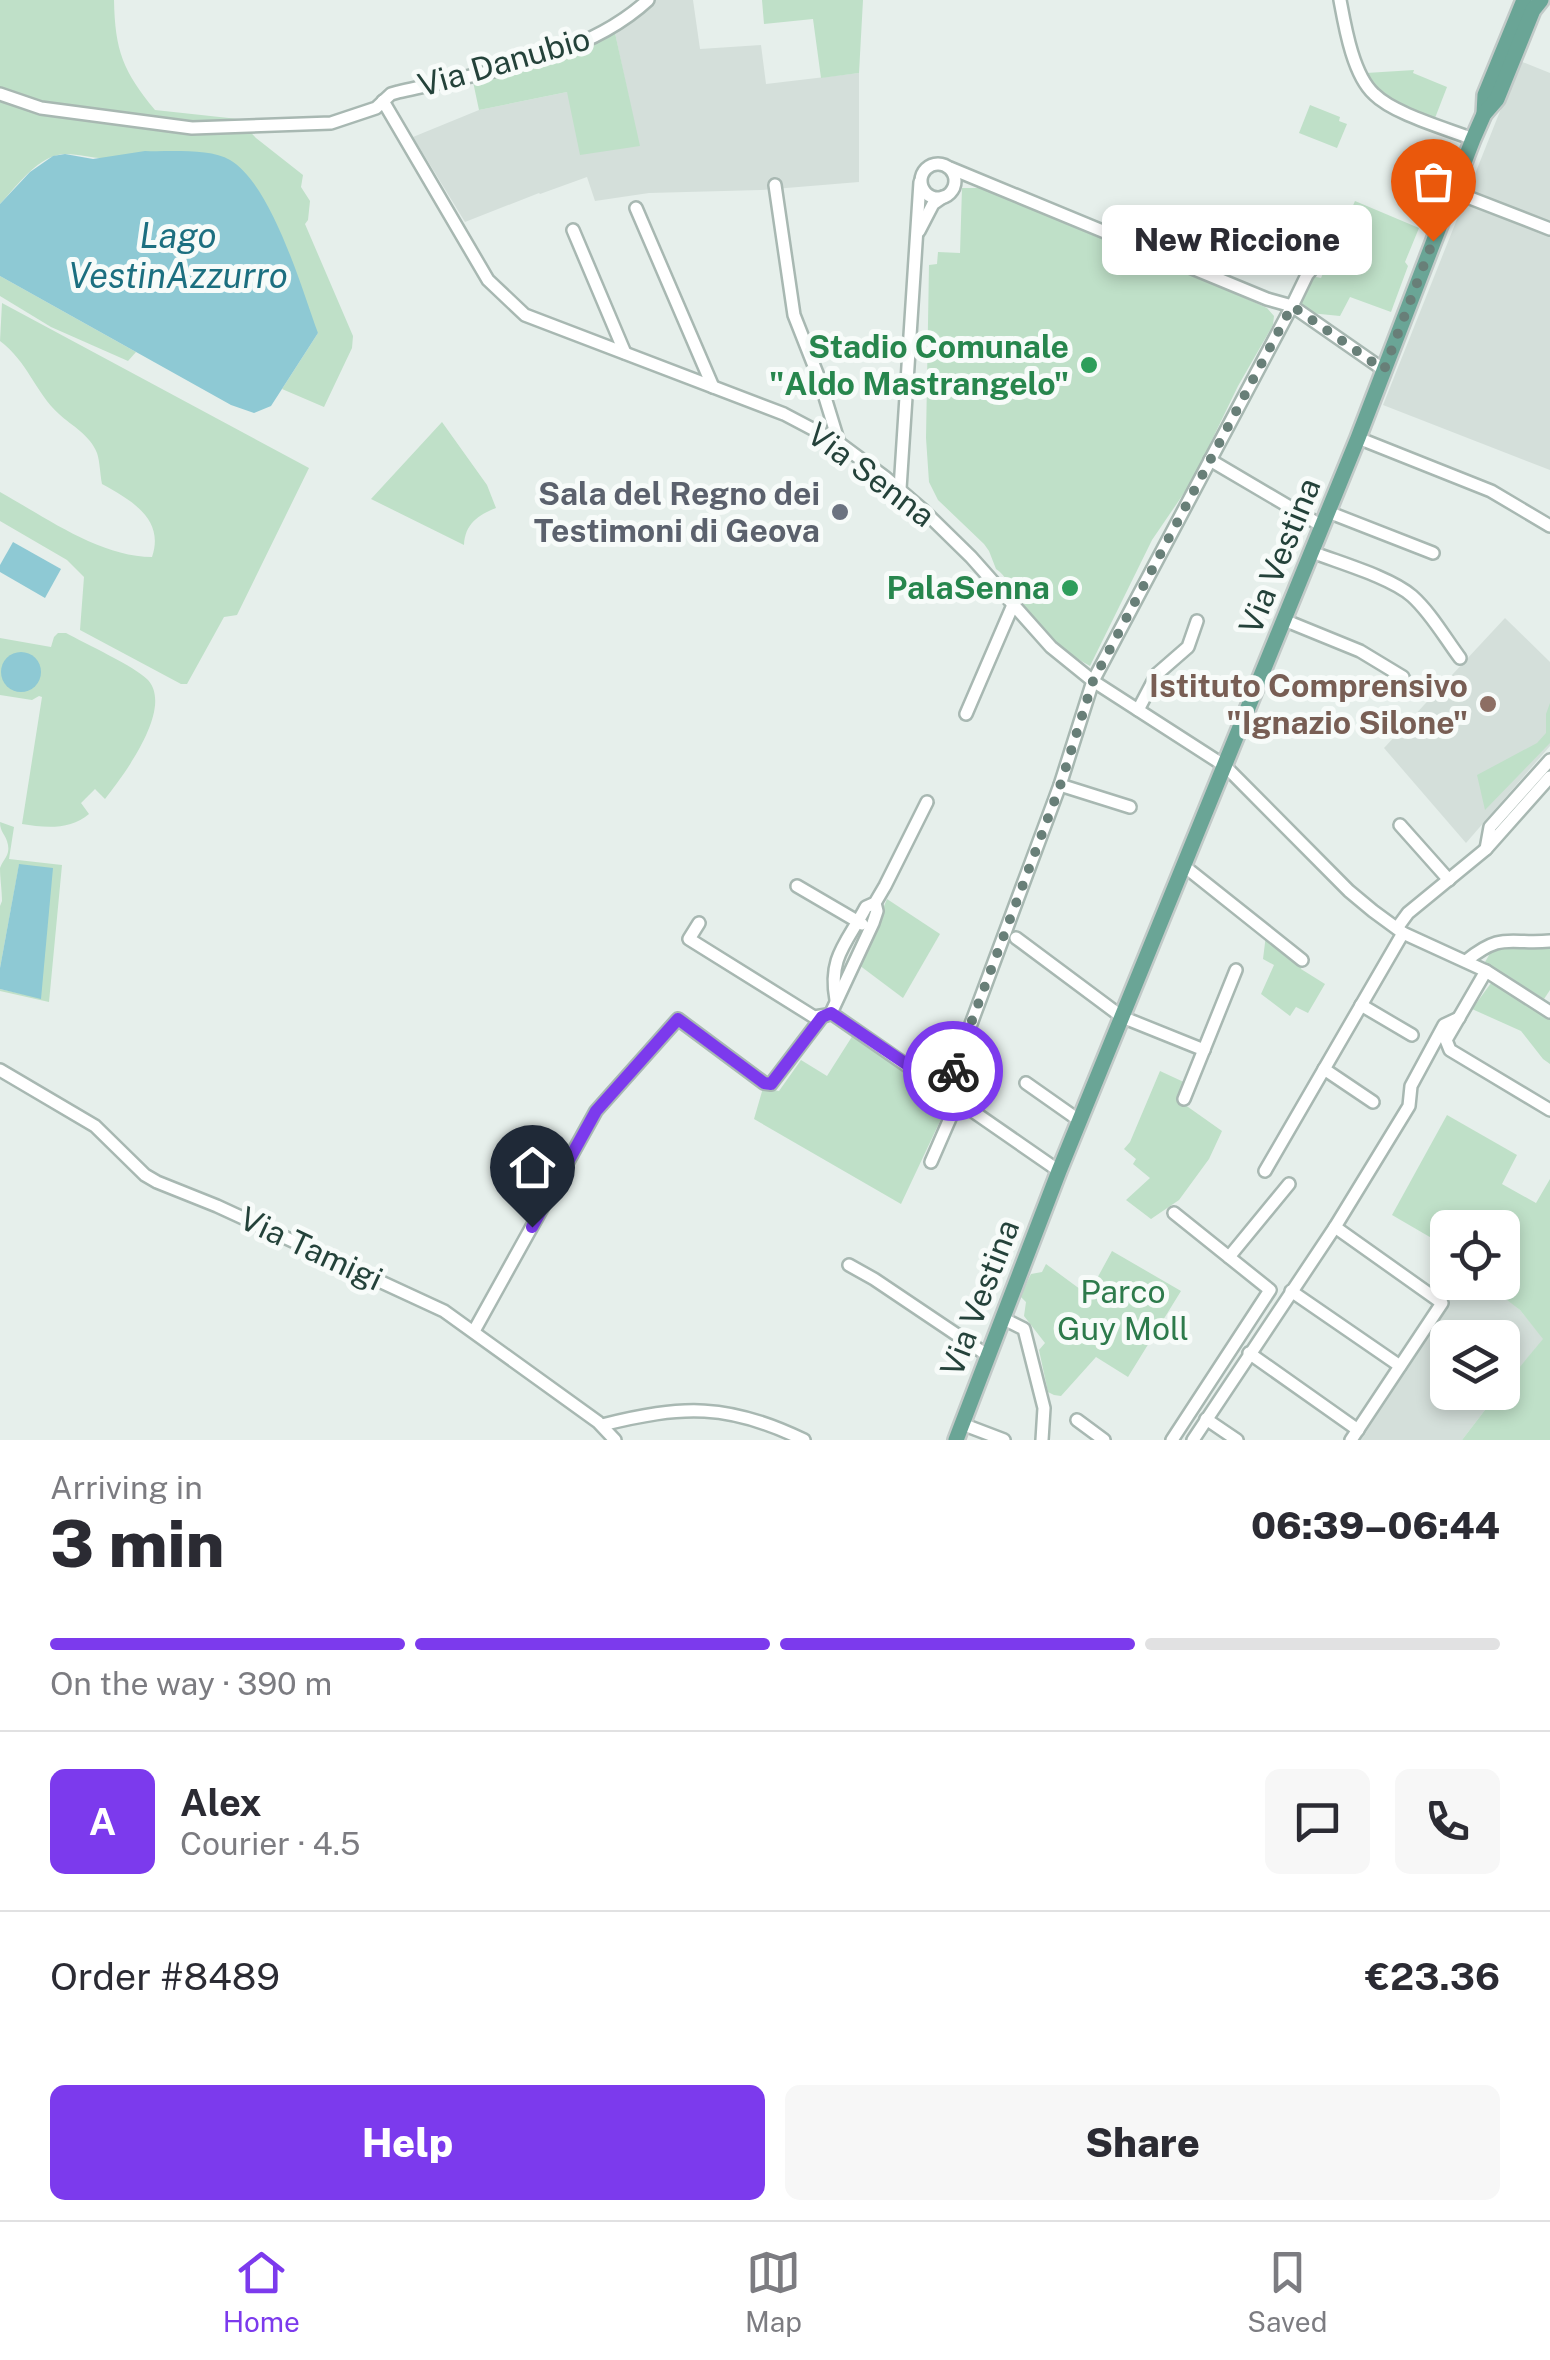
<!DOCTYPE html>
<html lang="en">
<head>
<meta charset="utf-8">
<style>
  :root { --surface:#fff; --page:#f7f7f7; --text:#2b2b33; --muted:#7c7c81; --line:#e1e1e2; --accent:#7c3aed }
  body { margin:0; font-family:"Public Sans",sans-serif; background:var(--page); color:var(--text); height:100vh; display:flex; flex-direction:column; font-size:38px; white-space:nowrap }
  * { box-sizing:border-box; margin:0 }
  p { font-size:32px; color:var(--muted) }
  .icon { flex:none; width:55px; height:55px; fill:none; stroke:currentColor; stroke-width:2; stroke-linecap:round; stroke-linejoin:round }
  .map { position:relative; height:1440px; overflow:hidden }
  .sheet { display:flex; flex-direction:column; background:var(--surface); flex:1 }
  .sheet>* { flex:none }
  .buttons { position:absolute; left:1430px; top:1210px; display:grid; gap:20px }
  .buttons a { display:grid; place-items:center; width:90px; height:90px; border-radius:15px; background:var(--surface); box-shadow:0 5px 15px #0003; font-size:50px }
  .pin { position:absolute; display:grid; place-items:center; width:85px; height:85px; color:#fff; margin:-102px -42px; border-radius:50% 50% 50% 0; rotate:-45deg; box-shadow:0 0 10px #0007 }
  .pin .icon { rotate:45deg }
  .courier { position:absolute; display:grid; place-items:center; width:100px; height:100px; margin:-50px; border:8px solid #7c3aed; border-radius:50%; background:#fff; color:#222; box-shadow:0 2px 12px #0007 }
  .bubble { position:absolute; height:70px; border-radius:15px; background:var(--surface); box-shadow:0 5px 15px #0003; font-size:32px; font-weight:800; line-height:70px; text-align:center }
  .headline em { font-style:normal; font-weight:800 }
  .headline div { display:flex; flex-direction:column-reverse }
  .headline { display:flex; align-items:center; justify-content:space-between; height:170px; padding:0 50px }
  h1 { font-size:65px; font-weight:800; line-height:75px }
  .bar { display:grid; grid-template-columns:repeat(4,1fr); gap:15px 10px; align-content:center; height:120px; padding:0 50px }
  .bar i { height:12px; border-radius:8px; background:var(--line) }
  .bar .selected { background:var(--accent) }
  .bar p { grid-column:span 4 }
  .line { display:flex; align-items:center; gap:25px; padding:0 50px; border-top:2px solid var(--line) }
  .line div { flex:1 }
  .round { display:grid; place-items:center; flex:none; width:105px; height:105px; border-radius:15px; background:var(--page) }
  .action { display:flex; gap:20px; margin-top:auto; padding:20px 50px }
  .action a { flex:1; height:115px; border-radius:15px; background:var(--accent); color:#fff; font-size:40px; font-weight:800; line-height:115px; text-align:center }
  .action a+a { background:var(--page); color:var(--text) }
  .tab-bar { display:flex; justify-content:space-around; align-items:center; height:140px; border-top:2px solid var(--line); background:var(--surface); font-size:28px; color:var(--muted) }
  .tab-bar a { display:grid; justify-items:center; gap:5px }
  .tab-bar .selected { color:var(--accent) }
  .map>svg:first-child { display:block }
  .built { fill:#d4dfda }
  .green { fill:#bfe0c8 }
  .water { fill:#8ec9d4 }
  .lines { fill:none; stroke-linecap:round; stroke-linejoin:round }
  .minor-casing { stroke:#a8b8b2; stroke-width:16 }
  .major-casing { stroke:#c2cac8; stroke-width:20 }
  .minor { stroke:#fff; stroke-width:11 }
  .major { stroke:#6aa596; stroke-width:15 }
  .done { stroke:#687f78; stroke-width:10; stroke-dasharray:0 18 }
  .route { stroke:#7c3aed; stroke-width:12 }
  .leisure-dot { fill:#2e9e5b; stroke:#f7fbf9; stroke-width:4 }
  .worship-dot { fill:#6b7280; stroke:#f7fbf9; stroke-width:4 }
  .education-dot { fill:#8d6e63; stroke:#f7fbf9; stroke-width:4 }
  .labels { text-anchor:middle; stroke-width:10; stroke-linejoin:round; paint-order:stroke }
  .street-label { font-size:32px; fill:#24423a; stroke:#f7fbf9 }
  .leisure-label { font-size:32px; font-weight:bold; fill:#27864d; stroke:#f7fbf9; text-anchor:end }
  .worship-label { font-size:32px; font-weight:bold; fill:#5b616d; stroke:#f7fbf9; text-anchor:end }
  .education-label { font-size:32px; font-weight:bold; fill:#785e54; stroke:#f7fbf9; text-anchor:end }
  .park-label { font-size:32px; fill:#2d7a4b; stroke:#f7fbf9 }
  .water-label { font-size:35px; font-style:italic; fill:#1c6f80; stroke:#f7fbf9 }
</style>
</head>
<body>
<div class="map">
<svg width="1550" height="1440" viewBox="0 0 1550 1440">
  <rect width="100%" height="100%" fill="#e6efeb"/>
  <!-- built -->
  <g class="built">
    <path d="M655,0H693L700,49L761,45L766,84L859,73V182L761,190L649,193L595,201L587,177L540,194L539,193L465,222L413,137L479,110L567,92L639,146L615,33L638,18Z"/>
    <path d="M1520,61L1550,73V470L1383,405Z"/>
    <path d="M1505,618L1550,662V746L1466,843L1384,748Z"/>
    <path d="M1461,1283H1485L1499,1292L1520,1310L1544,1339L1503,1387L1502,1338H1448V1392L1498,1393L1462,1440H1354Z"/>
  </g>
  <!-- green -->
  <g class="green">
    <path d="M0,0H114C115,51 123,71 155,110L238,119L256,138L303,175L301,187L310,201L308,220L305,224L353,336L352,348L324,407L282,389L318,333L108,158C93,159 80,154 66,154C39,154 17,186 0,204Z"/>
    <path d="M762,0H863L859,73L821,78L813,19L764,24Z"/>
    <path d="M615,33L640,146L580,155L567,92L479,110L472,77L558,56Z"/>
    <path d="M1414,70L1413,73L1447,87L1435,118C1405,107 1382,102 1366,73Z"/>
    <path d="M1310,105L1340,117L1339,121L1347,124L1337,148L1299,133Z"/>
    <path d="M962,188H981L1213,279L1214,284L1267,308L1274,316L1273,325L1238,386L1210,444L1214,449L1152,540L1090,666C1059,649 1040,628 1019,600C1011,589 1007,576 996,569L989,551L984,544L938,500L929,482L926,438L929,265L937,264L938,252L960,253Z"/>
    <path d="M1355,201L1419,228L1405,262L1408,266L1391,312L1350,297L1340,316L1310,313L1300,306L1311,276L1321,278Z"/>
    <path d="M0,276L136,352L128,361L51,327L0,296Z"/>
    <path d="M2,303L309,468L237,615L224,617L187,684H181L80,630L84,577L67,560L0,521V492C45,517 100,557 152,557C165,519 131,500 102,484C100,474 100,462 97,453C90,435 72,426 59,414C35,392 28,362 0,341Z"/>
    <path d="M442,422L487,485L496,508C478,515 465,524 464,545L371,499Z"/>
    <path d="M58,633H66C84,643 136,667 148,680C174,709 123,776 105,799L95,789L81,803L89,814C71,830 45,828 22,824L42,697L39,696L32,700L0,695V638L51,647L54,637Z"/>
    <path d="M1550,703V743L1485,810L1477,775L1537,743L1546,733V714Z"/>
    <path d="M0,822L14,827L9,859L62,865L49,1002L0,991V989L41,998L19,865L0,968V906L2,901C2,891 0,878 0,868C3,859 10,856 8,845C6,834 0,833 0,822Z"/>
    <path d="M887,899L940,934L903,998L859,965Z"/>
    <path d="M1266,935L1303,964L1301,969L1325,984L1308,1013L1296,1007L1290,1016L1261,994L1274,965L1263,959Z"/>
    <path d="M1495,945L1550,946V990L1544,999L1485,962Z"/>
    <path d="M1494,979L1550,1014V1064L1543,1059L1521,1031L1472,1009Z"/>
    <path d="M853,1035L949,1102L901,1204L754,1119L763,1088L779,1091L801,1060L827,1076Z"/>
    <path d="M1160,1071L1188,1084L1181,1102L1222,1131L1209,1159L1179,1200L1151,1219L1126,1200L1150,1178L1133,1164L1136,1159L1124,1149L1130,1142Z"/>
    <path d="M1447,1115L1517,1155L1502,1184L1536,1203L1550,1179V1440H1462L1498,1393L1502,1392L1503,1387L1543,1339L1520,1310L1485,1283L1502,1282V1228H1448L1447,1247L1392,1215Z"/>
    <path d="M1112,1251L1181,1291L1128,1377L1096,1357L1061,1396L1054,1395L1048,1392L1039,1350L1045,1343L1024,1316L1026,1302L1020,1296L1031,1274L1042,1272L1046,1264L1088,1295Z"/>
  </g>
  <!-- water -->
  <g class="water">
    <path d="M145,151C169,152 210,148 230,160C272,185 301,287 318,333L271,406L254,413L231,405L0,276V204L30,172L53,156L65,154L93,159Z"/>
    <path d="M13,542L61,569L45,598L0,572V565Z"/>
    <circle cx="21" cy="672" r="20"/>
    <path d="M19,864L53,868L41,999L0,989V968Z"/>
  </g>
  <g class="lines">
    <!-- minor casing -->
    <g class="minor-casing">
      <g id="minor">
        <path d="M1340,0C1345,27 1353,75 1374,94C1394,114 1445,128 1473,139"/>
        <path d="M0,94L41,108L192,128L331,123L376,108L391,94L398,92C482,72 583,60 648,0"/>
        <path d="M383,101L488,280L525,315L784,414L839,443L886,478L923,510L971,557L1051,647L1093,681L1225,766L1349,891L1373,911L1403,933L1486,971L1550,1012"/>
        <circle cx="938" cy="181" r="17"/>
        <path d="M950,168L1267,299L1292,306L1384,370"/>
        <path d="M775,185L794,315L820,381L839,443"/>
        <path d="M1452,191L1550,229"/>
        <path d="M636,208L713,387"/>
        <path d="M573,230L625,353"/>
        <path d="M919,231L933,204L943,197"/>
        <path d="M1358,438L1491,491L1550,526"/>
        <path d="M1210,460L1322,526"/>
        <path d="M900,489L920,182"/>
        <path d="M1328,512L1433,553"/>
        <path d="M1312,552C1340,563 1390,577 1412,596C1431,613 1445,638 1460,658"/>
        <path d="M1284,620L1360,651L1403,677"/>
        <path d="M1138,710L1157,674L1188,647L1197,621"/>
        <path d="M966,714L1013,605"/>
        <path d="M1060,785L1130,807"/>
        <path d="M1400,825L1449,880"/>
        <path d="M1486,849L1490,827L1550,760"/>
        <path d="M1184,866L1302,960"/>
        <path d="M797,886L862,924"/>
        <path d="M875,903L877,911L873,923L831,1013L1059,1171"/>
        <path d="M699,923L689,939L814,1017L827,1015"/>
        <path d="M1397,928L1408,913L1486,849L1550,777"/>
        <path d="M1016,938L1122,1017L1204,1050"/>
        <path d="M1466,961C1503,931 1509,945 1550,941"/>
        <path d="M1486,971L1446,1040L1450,1050L1550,1110"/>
        <path d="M836,1000C828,957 847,943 866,907L875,903L885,886L927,802"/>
        <path d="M1361,1005L1412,1035"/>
        <path d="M1324,1069L1373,1102"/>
        <path d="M0,1070L95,1126L145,1175L157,1182L217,1206L444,1311L598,1422L615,1440"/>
        <path d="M1026,1083L1080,1121"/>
        <path d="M946,1091L1060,785L1093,681L1292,306L1307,275L1335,241"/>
        <path d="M1184,1099L1236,970"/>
        <path d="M931,1162L958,1100"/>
        <path d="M1265,1171L1403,933"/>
        <path d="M1335,1227L1442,1303L1351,1440"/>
        <path d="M1229,1257L1289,1184"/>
        <path d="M849,1265L874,1279L987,1355"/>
        <path d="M1291,1291L1400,1366"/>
        <path d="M1002,1318L1024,1329L1044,1408L1042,1440"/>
        <path d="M474,1331L596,1111L678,1019L764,1083L771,1084L822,1017"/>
        <path d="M1249,1353L1358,1430"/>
        <path d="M1206,1419L1237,1440"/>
        <path d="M1077,1420L1104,1440"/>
        <path d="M962,1424L1004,1440"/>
        <path d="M602,1425C682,1405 728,1403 804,1440"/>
        <path d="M1172,1440L1270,1290L1174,1213"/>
        <path d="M1193,1440L1335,1227L1409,1106L1411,1086L1444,1025L1459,1018"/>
      </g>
    </g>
    <!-- major casing -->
    <g class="major-casing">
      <g id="major">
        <path d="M1484,114L1485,95L1524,0"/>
        <path d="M956,1440L1059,1171L1358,438L1473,139L1484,114L1497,99L1533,10L1541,0"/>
      </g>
    </g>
    <!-- minor -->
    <use href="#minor" class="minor"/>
    <!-- major -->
    <use href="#major" class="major"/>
  </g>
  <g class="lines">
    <!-- done -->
    <path class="done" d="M953,1071L1060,786L1093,681L1292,306L1384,370L1433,241"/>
    <!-- route -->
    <path class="route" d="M532,1227L596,1111L678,1019L764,1083L771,1084L822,1017L831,1013L946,1091L953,1071"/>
  </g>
  <!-- markers -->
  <g class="leisure-dot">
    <circle cx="1089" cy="365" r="10"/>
    <circle cx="1070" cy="588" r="10"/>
  </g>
  <circle class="worship-dot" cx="840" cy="512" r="10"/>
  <circle class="education-dot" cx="1488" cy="704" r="10"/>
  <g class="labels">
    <!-- street labels -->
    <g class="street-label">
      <text transform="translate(504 62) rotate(-16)" y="11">Via Danubio</text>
      <text transform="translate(871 475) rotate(37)" y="11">Via Senna</text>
      <text transform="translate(1280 556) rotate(-68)" y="11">Via Vestina</text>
      <text transform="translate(311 1249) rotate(25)" y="11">Via Tamigi</text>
      <text transform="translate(980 1298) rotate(-69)" y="11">Via Vestina</text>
    </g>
    <!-- leisure labels -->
    <g class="leisure-label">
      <text x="1069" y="358">Stadio Comunale<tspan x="1069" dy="37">"Aldo Mastrangelo"</tspan></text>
      <text x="1050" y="599">PalaSenna</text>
    </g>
    <!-- worship labels -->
    <g class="worship-label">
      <text x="820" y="505">Sala del Regno dei<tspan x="820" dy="37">Testimoni di Geova</tspan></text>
    </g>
    <!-- education labels -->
    <g class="education-label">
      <text x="1468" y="697">Istituto Comprensivo<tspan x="1468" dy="37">"Ignazio Silone"</tspan></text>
    </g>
    <!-- park labels -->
    <g class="park-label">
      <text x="1123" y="1303">Parco<tspan x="1123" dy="37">Guy Moll</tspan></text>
    </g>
    <!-- water labels -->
    <g class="water-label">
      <text x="178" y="248">Lago<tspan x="178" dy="40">VestinAzzurro</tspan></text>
    </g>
  </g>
</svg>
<div class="buttons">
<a><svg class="icon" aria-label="locate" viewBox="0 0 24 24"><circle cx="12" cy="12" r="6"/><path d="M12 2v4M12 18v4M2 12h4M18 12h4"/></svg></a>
<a><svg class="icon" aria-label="layers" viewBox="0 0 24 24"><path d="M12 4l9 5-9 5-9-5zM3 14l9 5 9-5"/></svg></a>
</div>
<div class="pin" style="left:1433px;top:241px;background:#ea580c"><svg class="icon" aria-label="bag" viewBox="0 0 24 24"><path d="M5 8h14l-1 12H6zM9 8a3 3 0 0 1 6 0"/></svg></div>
<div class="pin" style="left:532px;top:1227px;background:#1f2937"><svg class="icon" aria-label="home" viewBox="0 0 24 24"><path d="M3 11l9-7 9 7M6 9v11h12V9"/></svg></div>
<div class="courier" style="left:953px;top:1071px"><svg class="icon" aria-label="bike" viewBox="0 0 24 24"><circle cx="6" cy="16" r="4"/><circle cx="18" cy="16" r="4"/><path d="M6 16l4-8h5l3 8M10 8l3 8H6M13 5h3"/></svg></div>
<div class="bubble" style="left:1102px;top:205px;width:270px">New Riccione</div>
</div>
<section class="sheet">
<div class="headline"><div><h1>3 min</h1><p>Arriving in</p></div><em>06:39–06:44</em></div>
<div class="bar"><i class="selected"></i><i class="selected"></i><i class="selected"></i><i></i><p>On the way · 390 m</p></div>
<div class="line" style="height:180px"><b class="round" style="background:var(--accent);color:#fff">A</b><div><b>Alex</b><p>Courier · 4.5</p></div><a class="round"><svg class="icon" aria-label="chat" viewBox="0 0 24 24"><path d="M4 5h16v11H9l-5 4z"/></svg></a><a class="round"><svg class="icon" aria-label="phone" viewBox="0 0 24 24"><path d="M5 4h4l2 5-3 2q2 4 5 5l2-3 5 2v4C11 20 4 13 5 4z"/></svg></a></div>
<div class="line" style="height:130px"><div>Order #8489</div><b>€23.36</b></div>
<div class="action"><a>Help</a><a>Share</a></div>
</section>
<nav class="tab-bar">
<a class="selected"><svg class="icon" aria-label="home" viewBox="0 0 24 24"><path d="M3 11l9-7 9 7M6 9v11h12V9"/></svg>Home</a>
<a><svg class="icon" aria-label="map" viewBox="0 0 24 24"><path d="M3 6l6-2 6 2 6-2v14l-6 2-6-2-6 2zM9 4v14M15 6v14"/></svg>Map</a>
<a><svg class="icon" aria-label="saved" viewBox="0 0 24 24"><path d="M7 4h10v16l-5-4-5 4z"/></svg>Saved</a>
</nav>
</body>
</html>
